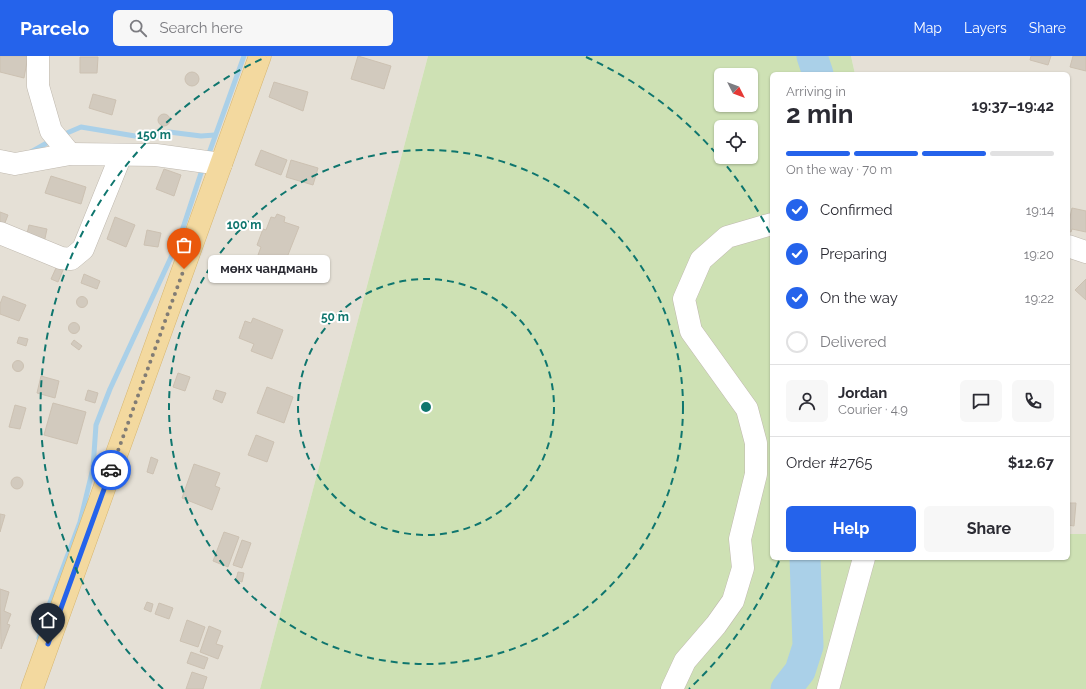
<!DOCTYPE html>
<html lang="en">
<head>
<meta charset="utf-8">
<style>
  :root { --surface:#fff; --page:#f7f7f7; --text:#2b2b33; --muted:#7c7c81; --line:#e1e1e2; --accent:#2563eb }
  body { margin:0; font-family:Raleway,sans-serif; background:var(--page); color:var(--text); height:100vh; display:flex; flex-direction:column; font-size:15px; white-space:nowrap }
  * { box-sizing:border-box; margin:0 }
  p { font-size:13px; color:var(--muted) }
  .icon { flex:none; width:22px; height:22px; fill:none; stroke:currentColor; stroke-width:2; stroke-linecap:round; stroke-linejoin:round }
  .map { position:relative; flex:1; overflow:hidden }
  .panel { position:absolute; left:770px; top:16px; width:300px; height:488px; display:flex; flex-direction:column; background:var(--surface); border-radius:6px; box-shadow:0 1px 3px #0004 }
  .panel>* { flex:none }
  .needle { width:26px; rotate:132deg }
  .fabs { position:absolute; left:714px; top:12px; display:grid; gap:8px }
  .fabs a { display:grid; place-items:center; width:44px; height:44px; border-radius:6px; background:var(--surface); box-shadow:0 1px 3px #0004; font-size:20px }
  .pin { position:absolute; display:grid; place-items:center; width:34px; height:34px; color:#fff; margin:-41px -17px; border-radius:50% 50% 50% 0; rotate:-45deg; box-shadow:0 0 4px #0007 }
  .pin .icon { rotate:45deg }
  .courier { position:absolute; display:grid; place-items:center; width:40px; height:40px; margin:-20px; border:3px solid #2563eb; border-radius:50%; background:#fff; color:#222; box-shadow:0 1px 5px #0007 }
  .bubble { position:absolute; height:28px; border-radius:6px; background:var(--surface); box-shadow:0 1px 3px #0004; font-size:13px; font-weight:700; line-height:28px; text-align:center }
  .head em { font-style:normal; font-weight:700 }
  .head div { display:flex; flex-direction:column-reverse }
  .head { display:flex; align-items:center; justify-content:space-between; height:68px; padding:0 16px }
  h1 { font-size:26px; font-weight:700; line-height:30px }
  .bar { display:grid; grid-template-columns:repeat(4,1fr); gap:6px 4px; align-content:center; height:48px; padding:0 16px }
  .bar i { height:5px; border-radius:3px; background:var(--line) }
  .bar .active { background:var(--accent) }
  .bar p { grid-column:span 4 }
  .line { display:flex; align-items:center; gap:10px; padding:0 16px; border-top:1px solid var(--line) }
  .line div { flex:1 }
  .round { display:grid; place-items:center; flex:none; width:42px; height:42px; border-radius:6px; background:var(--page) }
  ol { padding:0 16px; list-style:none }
  li { display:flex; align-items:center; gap:12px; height:44px }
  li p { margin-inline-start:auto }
  li .icon { padding:4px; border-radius:50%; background:var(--accent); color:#fff; stroke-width:4 }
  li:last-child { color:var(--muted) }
  li i { width:22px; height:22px; border:2px solid var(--line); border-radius:50% }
  .action { display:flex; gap:8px; margin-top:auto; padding:8px 16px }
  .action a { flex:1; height:46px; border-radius:6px; background:var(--accent); color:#fff; font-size:16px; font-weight:700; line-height:46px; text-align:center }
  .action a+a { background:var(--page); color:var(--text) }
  header { display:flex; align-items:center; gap:24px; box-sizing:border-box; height:56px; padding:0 20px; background:var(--accent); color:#fff }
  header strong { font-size:19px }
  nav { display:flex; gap:22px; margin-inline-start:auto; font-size:14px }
  .search { width:280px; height:36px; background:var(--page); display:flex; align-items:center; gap:10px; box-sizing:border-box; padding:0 14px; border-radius:6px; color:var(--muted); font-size:15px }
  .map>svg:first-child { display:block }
  .residential { fill:#e5e0d6 }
  .green { fill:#cee1b4; fill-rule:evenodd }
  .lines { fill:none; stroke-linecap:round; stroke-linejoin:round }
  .stream { stroke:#aad0e8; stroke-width:5 }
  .river { stroke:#aad0e8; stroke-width:31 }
  .building { fill:#d2cabe; stroke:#ccc1b2 }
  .minor-casing { stroke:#bfb8ae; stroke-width:23 }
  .major-casing { stroke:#d6b671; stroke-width:23 }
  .minor { stroke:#fff; stroke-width:22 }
  .major { stroke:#f3d99f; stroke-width:22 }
  .done { stroke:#817c75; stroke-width:4; stroke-dasharray:0 7.2 }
  .route { stroke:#2563eb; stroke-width:5 }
  .ring { fill:none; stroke:#0f766e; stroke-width:2; stroke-dasharray:7 5 }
  .centre { fill:#0f766e; stroke:#fff; stroke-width:2 }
  .ring-label { font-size:12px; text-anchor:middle; font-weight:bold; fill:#0f766e; stroke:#fff; stroke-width:4; stroke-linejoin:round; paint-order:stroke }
</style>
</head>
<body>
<header>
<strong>Parcelo</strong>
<div class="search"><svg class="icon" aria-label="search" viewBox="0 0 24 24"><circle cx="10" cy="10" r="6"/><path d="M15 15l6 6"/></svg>Search here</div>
<nav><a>Map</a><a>Layers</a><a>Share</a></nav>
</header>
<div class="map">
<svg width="1086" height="633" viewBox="0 0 1086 633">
  <rect width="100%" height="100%" fill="#f1eee7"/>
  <!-- residential -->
  <g class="residential">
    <path d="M0,0H428L260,633H0Z"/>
    <path d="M851,0H1086V478H1068V18H855Z"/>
  </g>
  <!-- green -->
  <path class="green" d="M428,0H851L855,18H772V502H1068V478H1086V633H260ZM721,19H751V49H721ZM721,71H751V101H721Z"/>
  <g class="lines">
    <!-- stream -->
    <g class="stream">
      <path d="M60,80L81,71L147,82L169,76L201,80L215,79"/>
      <path d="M31,96L52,84"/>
      <path d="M208,100L244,0"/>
      <path d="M39,582L49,549L80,466L93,412L96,369L110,333L179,184L203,111"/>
    </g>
    <!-- river -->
    <g class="river">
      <path d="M812,0L818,18"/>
      <path d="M786,633L800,615L808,590L805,502"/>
    </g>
  </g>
  <!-- building -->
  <g class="building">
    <path d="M0,0H28L24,22L0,16Z"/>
    <path d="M358,0L391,10L384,33L351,23Z"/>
    <path d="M1031,0H1051L1048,9L1030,4Z"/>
    <path d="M1073,0H1086V15L1070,11Z"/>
    <path d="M80,1H98L97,17H80Z"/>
    <circle cx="192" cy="23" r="7"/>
    <path d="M274,26L308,36L303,55L269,41Z"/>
    <path d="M93,38L116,44L112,59L89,52Z"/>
    <circle cx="164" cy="64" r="6"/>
    <path d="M261,94L287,104L281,119L255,109Z"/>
    <path d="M291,104L318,112L313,129L286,121Z"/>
    <path d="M164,113L181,119L174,140L156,133Z"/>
    <path d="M51,120L86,131L81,148L45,137Z"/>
    <path d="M1072,152L1086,155V176L1072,173L1071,176L1068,175V165L1069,166Z"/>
    <path d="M0,156L8,159L1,177H0Z"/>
    <path d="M277,158L285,161L284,166L299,171L284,209L258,199L261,191L257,189L263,173L266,174L271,161L275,162Z"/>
    <path d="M115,161L135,169L126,191L107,183Z"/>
    <path d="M29,169L47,173L44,187L26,182Z"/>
    <path d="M147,174L161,177L158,191L144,189Z"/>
    <path d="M56,212L63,214L58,226L51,223Z"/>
    <path d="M84,218L100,225L97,233L81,227Z"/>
    <path d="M1086,223V244L1075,234Z"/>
    <path d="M3,240L26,249L19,265L0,258V248Z"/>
    <circle cx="82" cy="246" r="5.5"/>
    <path d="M253,262L283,274L272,303L251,295L254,288L239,282L245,265L251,267Z"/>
    <circle cx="74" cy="272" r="5.5"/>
    <path d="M19,281L28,283L26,290L17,287Z"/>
    <path d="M74,284L82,290L79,294L71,288Z"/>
    <circle cx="18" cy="310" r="5.5"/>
    <path d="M178,317L190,321L185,335L173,331Z"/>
    <path d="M41,320L59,325L55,342L37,337Z"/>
    <path d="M267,331L293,341L284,367L257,357Z"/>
    <path d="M88,334L98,337L95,347L85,344Z"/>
    <path d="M216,334L226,337L222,347L213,343Z"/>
    <path d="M53,347L86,356L77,388L44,379Z"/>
    <path d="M15,349L26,352L20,373L9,371Z"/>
    <path d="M256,379L274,386L267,406L248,399Z"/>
    <path d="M151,401L158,404L153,418L147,416Z"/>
    <path d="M194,408L220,417L215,430L220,432L212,454L182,442Z"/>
    <circle cx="17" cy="427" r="6"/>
    <path d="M1068,447H1076L1074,470L1068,469Z"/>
    <path d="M0,458L5,459L0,476Z"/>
    <path d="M224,476L239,481L228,511L213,505Z"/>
    <path d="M242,484L251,487L242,512L233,509Z"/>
    <path d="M238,516L244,517L242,526L236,524Z"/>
    <path d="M0,533L9,536L4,555L11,558L7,568L10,569L1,593Z"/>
    <path d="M147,546L153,548L151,556L144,553Z"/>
    <path d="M159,547L173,552L169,563L155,558Z"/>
    <path d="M187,564L205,571L198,591L180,585Z"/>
    <path d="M209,570L221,575L216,588L223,590L218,603L200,596Z"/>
    <path d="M191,596L208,602L204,613L187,607Z"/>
    <path d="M192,616L207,621L203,633H186Z"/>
  </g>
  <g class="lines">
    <!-- minor casing -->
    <g class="minor-casing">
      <g id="minor">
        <path d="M38,0V30L51,75L70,98"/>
        <path d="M0,105L15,108L70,98L156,99L221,108"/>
        <path d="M0,177L61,202L71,203L83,193L121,99"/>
        <path d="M1068,190L1086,196"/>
        <path d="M672,633L685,605L716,569L733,545L743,512L740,483L756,418V387L747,353L691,275L684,243L701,204L727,181L772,168"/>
        <path d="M828,633L864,502"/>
      </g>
    </g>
    <!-- major casing -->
    <g class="major-casing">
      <path id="major" d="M32,633L260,0"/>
    </g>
    <!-- minor -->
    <use href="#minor" class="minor"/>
    <!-- major -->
    <use href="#major" class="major"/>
  </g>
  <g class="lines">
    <!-- done -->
    <path class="done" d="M111,414L184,213"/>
    <!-- route -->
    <path class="route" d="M48,588L111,414"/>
  </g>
  <!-- distance rings -->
  <g class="ring">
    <circle cx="426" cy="351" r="128"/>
    <circle cx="426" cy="351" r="257"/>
    <path d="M779 505A385 385 0 0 1 689 633M163 633A385 385 0 0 1 266 1M586 1A385 385 0 0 1 771 179"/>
  </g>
  <circle cx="426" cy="351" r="6" class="centre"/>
  <g class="ring-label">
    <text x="154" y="83">150 m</text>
    <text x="244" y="173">100 m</text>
    <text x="335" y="265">50 m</text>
  </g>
</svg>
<div class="fabs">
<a><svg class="needle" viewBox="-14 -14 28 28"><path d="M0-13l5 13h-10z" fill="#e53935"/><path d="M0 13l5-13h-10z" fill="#7c7c81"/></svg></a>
<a><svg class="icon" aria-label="locate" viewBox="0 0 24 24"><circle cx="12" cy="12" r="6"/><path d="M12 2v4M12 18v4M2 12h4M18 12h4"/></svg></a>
</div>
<div class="pin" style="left:184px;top:213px;background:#ea580c"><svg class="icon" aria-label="bag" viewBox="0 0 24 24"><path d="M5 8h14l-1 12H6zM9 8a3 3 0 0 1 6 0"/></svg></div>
<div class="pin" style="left:48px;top:588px;background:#1f2937"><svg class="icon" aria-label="home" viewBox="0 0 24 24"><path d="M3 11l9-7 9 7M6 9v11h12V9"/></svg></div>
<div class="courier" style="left:111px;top:414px"><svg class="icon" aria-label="car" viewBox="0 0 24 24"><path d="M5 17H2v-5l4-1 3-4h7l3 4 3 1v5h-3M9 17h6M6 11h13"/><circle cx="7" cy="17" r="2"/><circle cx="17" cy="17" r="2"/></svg></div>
<div class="bubble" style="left:208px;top:199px;width:122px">мөнх чандмань</div>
<section class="panel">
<div class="head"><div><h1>2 min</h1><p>Arriving in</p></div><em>19:37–19:42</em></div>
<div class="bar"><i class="active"></i><i class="active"></i><i class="active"></i><i></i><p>On the way · 70 m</p></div>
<ol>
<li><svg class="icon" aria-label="check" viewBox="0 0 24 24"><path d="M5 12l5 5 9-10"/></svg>Confirmed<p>19:14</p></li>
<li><svg class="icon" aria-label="check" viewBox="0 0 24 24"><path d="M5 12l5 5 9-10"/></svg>Preparing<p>19:20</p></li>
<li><svg class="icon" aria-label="check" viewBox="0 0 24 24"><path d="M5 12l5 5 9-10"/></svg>On the way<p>19:22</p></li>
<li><i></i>Delivered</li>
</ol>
<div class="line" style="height:72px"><a class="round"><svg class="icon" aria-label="person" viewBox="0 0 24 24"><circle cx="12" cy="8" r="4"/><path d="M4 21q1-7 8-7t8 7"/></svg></a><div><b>Jordan</b><p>Courier · 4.9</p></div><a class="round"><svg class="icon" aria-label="chat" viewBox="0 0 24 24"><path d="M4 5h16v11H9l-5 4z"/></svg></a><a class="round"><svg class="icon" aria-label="phone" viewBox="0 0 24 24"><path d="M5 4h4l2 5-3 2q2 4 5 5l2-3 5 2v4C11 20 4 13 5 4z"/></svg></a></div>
<div class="line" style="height:52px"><div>Order #2765</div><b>$12.67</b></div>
<div class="action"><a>Help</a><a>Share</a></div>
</section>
</div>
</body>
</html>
